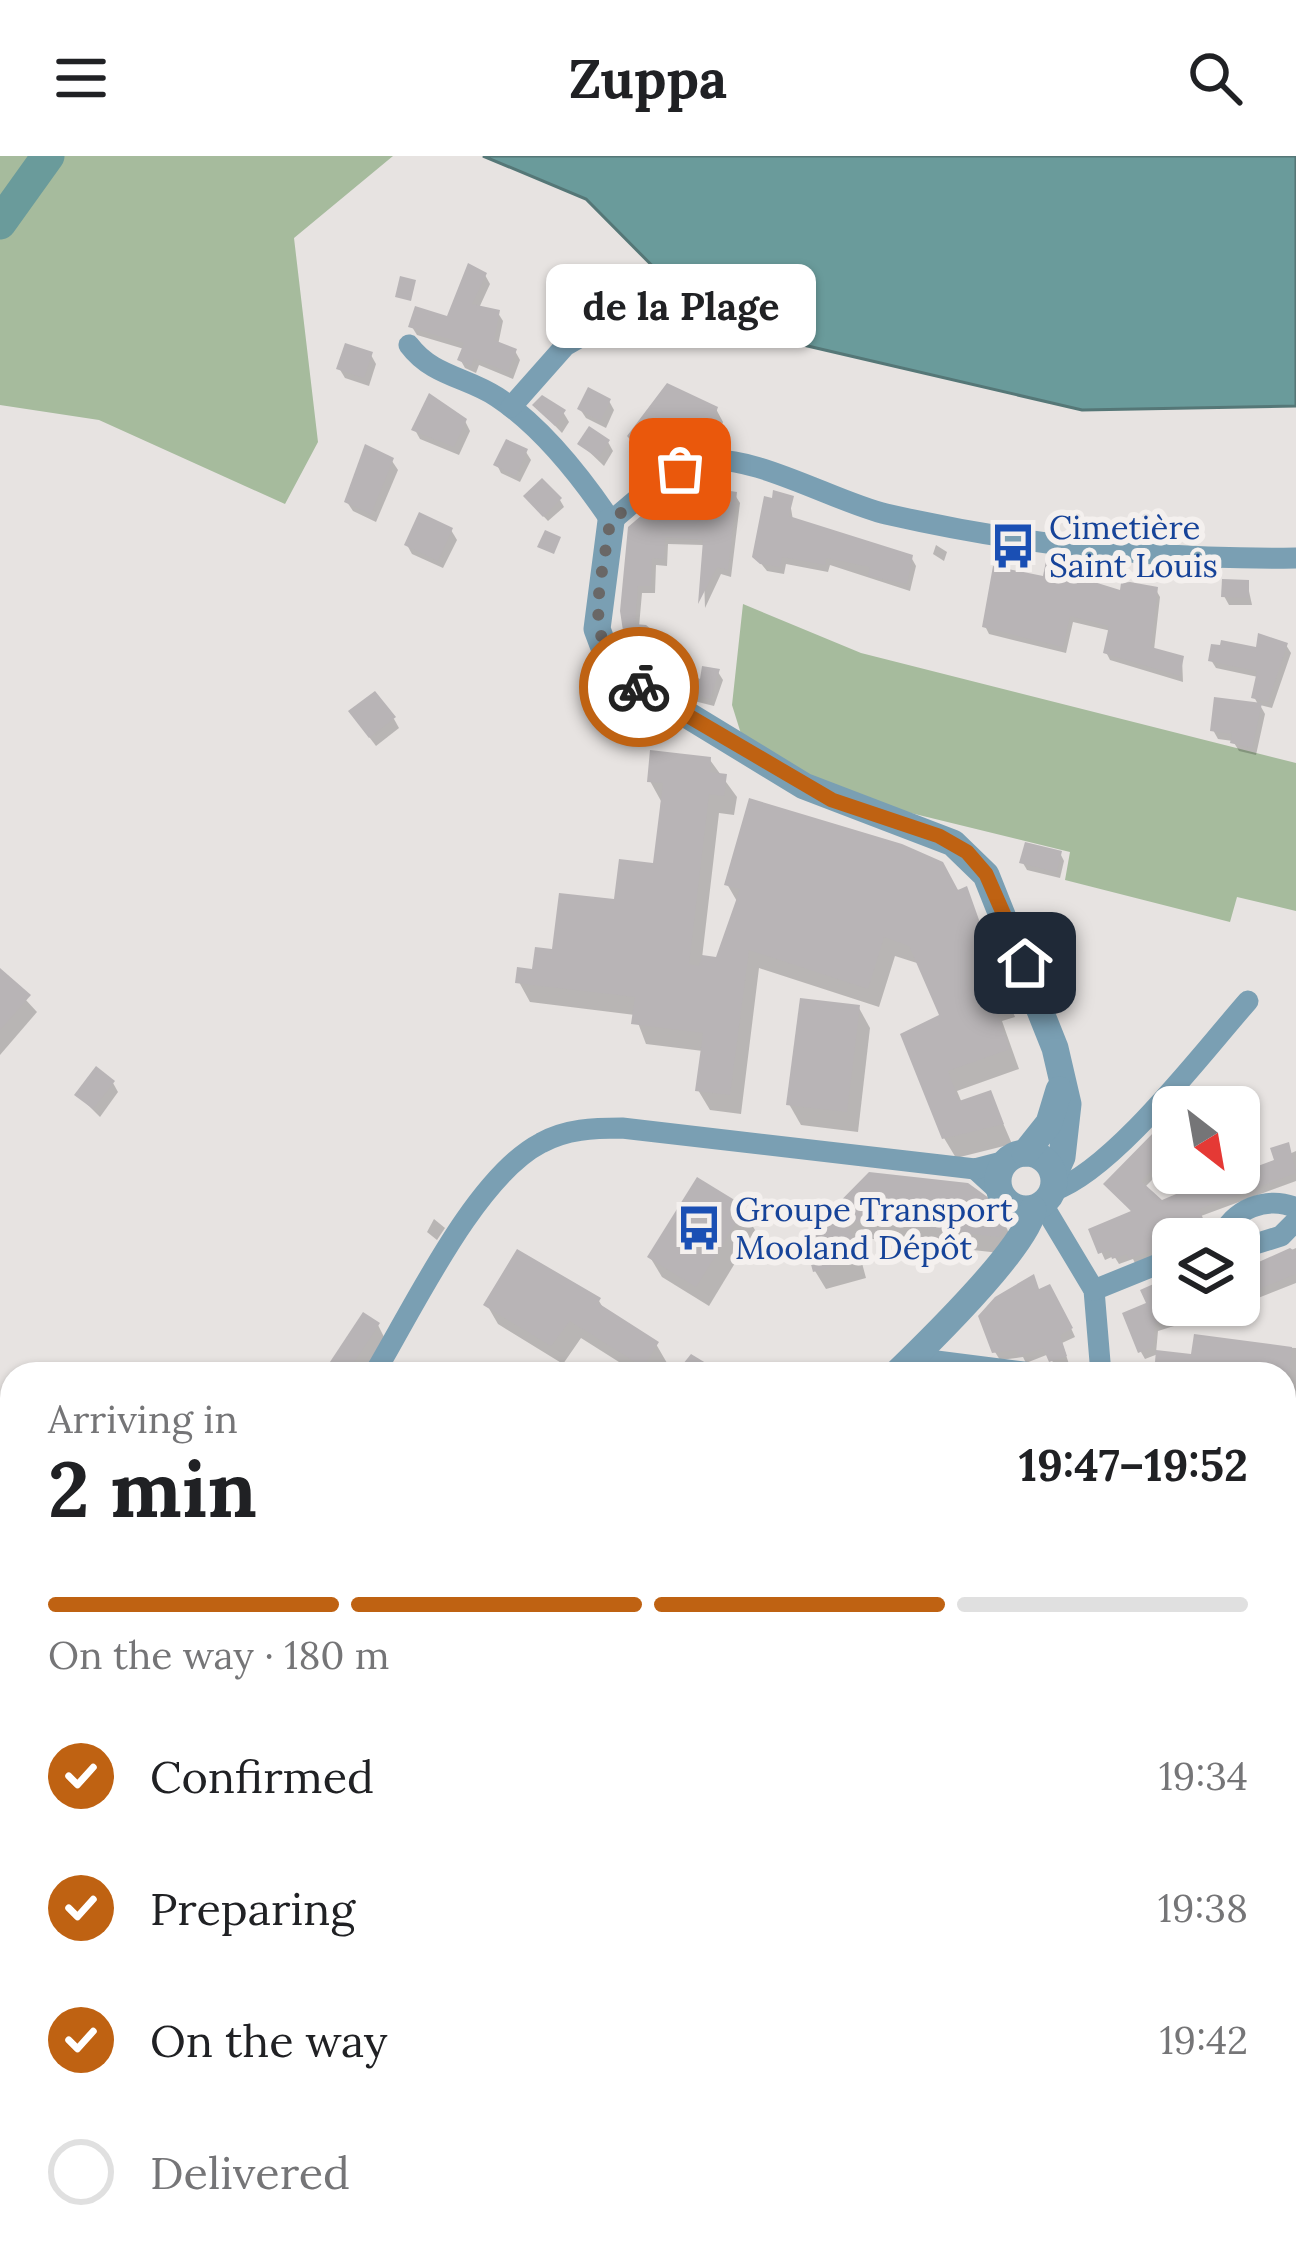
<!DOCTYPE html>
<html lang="en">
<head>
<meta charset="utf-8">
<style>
  :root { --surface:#fff; --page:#f6f6f6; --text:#202124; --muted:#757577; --line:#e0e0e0; --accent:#bf6212 }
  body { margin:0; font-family:Lora,serif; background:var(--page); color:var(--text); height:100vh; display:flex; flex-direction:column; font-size:45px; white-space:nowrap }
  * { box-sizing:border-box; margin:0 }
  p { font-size:39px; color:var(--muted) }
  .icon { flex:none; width:66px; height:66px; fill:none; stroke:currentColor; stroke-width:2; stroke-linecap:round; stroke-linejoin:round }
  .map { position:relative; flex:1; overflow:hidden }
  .side { position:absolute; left:0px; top:1206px; width:1296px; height:900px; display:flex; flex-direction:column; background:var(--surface); border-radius:36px 36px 0 0; box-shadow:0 3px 9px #0004 }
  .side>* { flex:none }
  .needle { width:78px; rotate:149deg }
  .tools { position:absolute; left:1152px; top:930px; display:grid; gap:24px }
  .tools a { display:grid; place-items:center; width:108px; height:108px; border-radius:18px; background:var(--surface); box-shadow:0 3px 9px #0004; font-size:60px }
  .pin { position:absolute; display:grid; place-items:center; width:102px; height:102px; color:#fff; margin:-51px; border-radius:24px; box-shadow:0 6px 18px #0006 }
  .courier { position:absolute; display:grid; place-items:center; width:120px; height:120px; margin:-60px; border:9px solid #bf6212; border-radius:50%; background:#fff; color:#222; box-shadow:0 3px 15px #0007 }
  .bubble { position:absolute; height:84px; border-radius:18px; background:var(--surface); box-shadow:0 3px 9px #0004; font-size:39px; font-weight:700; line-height:84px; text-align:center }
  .head em { font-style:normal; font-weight:700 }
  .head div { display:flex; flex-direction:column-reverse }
  .head { display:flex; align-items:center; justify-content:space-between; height:204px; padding:0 48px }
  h1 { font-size:78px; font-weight:700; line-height:90px }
  .bar { display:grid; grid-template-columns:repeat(4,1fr); gap:18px 12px; align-content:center; height:144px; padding:0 48px }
  .bar i { height:15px; border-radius:9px; background:var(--line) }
  .bar .active { background:var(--accent) }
  .bar p { grid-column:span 4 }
  ol { padding:0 48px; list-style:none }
  li { display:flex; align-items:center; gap:36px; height:132px }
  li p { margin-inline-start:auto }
  li .icon { padding:12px; border-radius:50%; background:var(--accent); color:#fff; stroke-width:4 }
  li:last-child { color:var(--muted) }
  li i { width:66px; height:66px; border:6px solid var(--line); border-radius:50% }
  header { display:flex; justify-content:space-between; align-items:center; height:156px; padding:0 48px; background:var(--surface); font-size:54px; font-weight:700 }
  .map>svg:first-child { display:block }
  .commercial { fill:#e2dac4 }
  .green { fill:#a6bb9d }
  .water { fill:#6a9b9b; stroke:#577; stroke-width:3 }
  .shadow { fill:#0003 }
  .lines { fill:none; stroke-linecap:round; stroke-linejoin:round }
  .river { stroke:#6a9b9b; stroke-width:33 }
  .building { fill:#b8b4b6 }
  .minor { stroke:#7a9fb3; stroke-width:21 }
  .tertiary { stroke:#7a9fb3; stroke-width:27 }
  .secondary { stroke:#437d9a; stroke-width:30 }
  .done { stroke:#696766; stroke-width:12; stroke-dasharray:0 21.6 }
  .route { stroke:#bf6212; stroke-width:15 }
  .labels { text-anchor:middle; stroke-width:12; stroke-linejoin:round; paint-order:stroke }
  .transit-label { font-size:33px; fill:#164399; stroke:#f4f0ee; text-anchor:start }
</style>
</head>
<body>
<header><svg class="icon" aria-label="menu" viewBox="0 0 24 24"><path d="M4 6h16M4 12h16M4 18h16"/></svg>Zuppa<svg class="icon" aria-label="search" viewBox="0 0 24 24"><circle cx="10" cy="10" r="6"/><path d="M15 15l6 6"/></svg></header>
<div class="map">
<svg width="1296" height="2106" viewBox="0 0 1296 2106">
  <rect width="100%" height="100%" fill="#e7e3e1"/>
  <!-- commercial -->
  <path class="commercial" d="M12,1623V2094H374L373,2106H0V1624Z"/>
  <!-- green -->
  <g class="green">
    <path d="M0,0H393L294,82L318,286L285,348L99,264L0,249Z"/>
    <path d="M743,448L861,497L1296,607V755L1237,741L1230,766L1065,724L1070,696L833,638L742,581L732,549Z"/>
  </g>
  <!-- water -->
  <path class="water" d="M483,0H1296V250L1082,254L709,167L586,43Z"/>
  <!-- shadow -->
  <g class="shadow">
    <path d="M485,119L490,128L479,152L498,157L503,165L498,189L515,195L520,204L513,223L479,209L476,217L465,212L460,203L464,193L417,179L412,171L449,164Z"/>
    <path d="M371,199L376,208L369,230L345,222L339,212Z"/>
    <path d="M609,245L614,254L606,272L586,262L580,253Z"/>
    <path d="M536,250L563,256L569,266L562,277Z"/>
    <path d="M716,253L723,266L713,296L693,287L660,317L630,280Z"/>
    <path d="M465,265L470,275L459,299L420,283L415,274Z"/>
    <path d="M608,286L613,295L604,310L581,288Z"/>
    <path d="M526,296L531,304L520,326L501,317L497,309Z"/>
    <path d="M392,305L398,314L376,366L353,355L347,346Z"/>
    <path d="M735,339L740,347L731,421L721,418L705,452L703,389L668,388L667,410L656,409L655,437H642L639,471L664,488L669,497L664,506L702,528L718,516L723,524L714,550L694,545L635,509L629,500L624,486L631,372Z"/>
    <path d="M789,341L793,364L911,401L916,410L910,435L830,409L828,416L786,408L784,418L767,415L755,400Z"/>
    <path d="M560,344L564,351L548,365L531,347Z"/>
    <path d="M451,374L457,384L443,412L412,398L407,389Z"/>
    <path d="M936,389L947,396L944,405L933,398Z"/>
    <path d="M1078,415L1082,425L1122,437L1156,434L1160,441L1154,494L1182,502L1183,526L1110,504L1106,496L1111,475L1073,466L1066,497L989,478L985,470L1046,423Z"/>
    <path d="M1247,426L1252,449H1229L1224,440Z"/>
    <path d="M1286,489L1291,497L1272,552L1260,549L1265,558L1256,599L1239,595L1233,585L1218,583L1213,574L1259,550L1254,541L1258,521L1216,512L1211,504Z"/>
    <path d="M394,563L399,572L376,590L357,565Z"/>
    <path d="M710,604L737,641L734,659L719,657L702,802L718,804L738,747L727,728L965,734L1015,861L1002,865L1019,913L957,935L962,947L990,937L1012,988L956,1002L944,982L943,861L920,808L895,800L879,851L759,812L741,958L710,954L698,934L703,895L646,888L635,859L530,846L519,826L656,710L661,645L650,625Z"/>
    <path d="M1060,697L1064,705L1060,722L1027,714L1023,707Z"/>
    <path d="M0,816L37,856L0,899Z"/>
    <path d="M859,852L870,872L858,976L801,969L789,948Z"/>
    <path d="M113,927L118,936L100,961L78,939Z"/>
    <path d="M1173,982V1010L1169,1007L1144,1032L1161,1047L1197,1033L1180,1017H1239V1004L1245,1017L1296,995V1025L1201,1060L1206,1075L1199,1078L1201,1083H1173V1094L1136,1109L1133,1103L1119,1108L1114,1100L1105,1104L1092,1075L1134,1058L1107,1029Z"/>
    <path d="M870,1019L998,1052L1014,1089L1009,1098L855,1081L866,1122L826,1133L815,1115Z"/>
    <path d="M743,1054L755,1074L709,1150L662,1121L650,1101Z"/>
    <path d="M434,1063L445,1072L437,1084L427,1076Z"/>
    <path d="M1296,1092V1127L1253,1144L1258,1154L1245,1159L1241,1152L1204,1165L1199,1149H1239V1117Z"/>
    <path d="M1173,1123V1149H1198L1170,1161L1174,1170L1158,1175L1156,1197L1194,1201L1265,1191L1296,1192V1243L1284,1247V1218H1265L1268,1193L1257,1218H1157L1158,1198L1145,1203L1141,1196L1150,1149L1144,1135Z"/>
    <path d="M1039,1136L1063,1154L1075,1181L1062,1187L1069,1208L1056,1213L1049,1198L1026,1207L1023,1201L1000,1204L995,1196Z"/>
    <path d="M599,1145L605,1155L656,1188L667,1207L661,1218H638L581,1182L563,1208L498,1168L487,1149Z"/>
    <path d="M378,1169L386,1185L364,1218H326Z"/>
    <path d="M1284,1333L1294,1349L1284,1366Z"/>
    <path d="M1292,1396L1296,1399V1458L1284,1450V1407Z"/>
    <path d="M1284,1605L1296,1608V1644L1284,1641Z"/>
    <path d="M98,2094H350L349,2106H107Z"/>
    <path d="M459,2094H477L476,2106H458Z"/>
    <path d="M874,2094H981L974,2106H889Z"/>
    <path d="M999,2094H1080L1091,2106H993Z"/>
  </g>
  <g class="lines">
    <!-- river -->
    <path class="river" d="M0,67L48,0"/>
  </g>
  <!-- building -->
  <g class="building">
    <path d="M468,107L487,117L472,148L500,154L494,184L517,193L508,216L474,202L471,210L457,204L464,187L408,171L415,150L447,160Z"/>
    <path d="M400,120L416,124L411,145L395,141Z"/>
    <path d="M345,187L373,196L364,222L336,213Z"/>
    <path d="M667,227L718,251L706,286L685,276L651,307L627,280Z"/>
    <path d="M588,231L611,243L600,265L577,253Z"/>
    <path d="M429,237L467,263L454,291L411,274Z"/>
    <path d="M542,239L566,254L555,270L532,249Z"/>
    <path d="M589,270L610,284L598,302L577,288Z"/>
    <path d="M506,283L528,293L516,320L493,309Z"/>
    <path d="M365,288L394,302L371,358L344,346Z"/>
    <path d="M542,322L562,342L543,361L523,340Z"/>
    <path d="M704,331L737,336L728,414L717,411L698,448L703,384L665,381L664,403L652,402L651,430H638L635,468L646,469L667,486L659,500L671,509L700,523L702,510L720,513L710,543L687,537L627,501L620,455L628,371L648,354H671V337L704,338Z"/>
    <path d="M773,334L794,340L789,360L913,399L907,428L868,420L870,411L826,402L825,409L782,401L780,411L760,408L752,401L764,340L772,342Z"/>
    <path d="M419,356L453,372L438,405L404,389Z"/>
    <path d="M545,374L561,381L554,398L537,391Z"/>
    <path d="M1046,405L1080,412L1078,421L1120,434L1121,427L1130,426L1158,431L1151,491L1184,500L1180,520L1103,497L1109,470L1070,460L1063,491L982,471L993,410L1043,420Z"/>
    <path d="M1222,423L1249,424V442L1221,441Z"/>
    <path d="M1258,477L1288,487L1268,546L1251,542L1257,515L1208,505L1211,488L1220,489L1221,484L1256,491Z"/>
    <path d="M375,535L396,561L369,582L348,555Z"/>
    <path d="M1214,541L1262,547L1252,592L1230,587L1232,578L1210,575Z"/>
    <path d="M650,594L711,601L710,616L727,618L724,640L709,638L689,808L699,810L702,799L716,801L740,733L724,729L749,642L902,688L943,706L958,734L967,730L1006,840L993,845L1010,893L948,915L959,945L991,934L1004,968L942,983L900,878L939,859L909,790L884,781L868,833L749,794L730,939L695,935L703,877L631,868L635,841L515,827L517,811L532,813L535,791L552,793L559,737L614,743L619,703L653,707L663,627L647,626Z"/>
    <path d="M1025,686L1062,695L1057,716L1019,707Z"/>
    <path d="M0,812L31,839L0,874Z"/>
    <path d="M800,842L860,849L847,956L786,949Z"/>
    <path d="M96,910L115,925L93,953L74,939Z"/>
    <path d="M1166,971L1173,978V1010L1164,1002L1141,1025L1162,1044L1195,1030L1180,1017H1239L1274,1004L1270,992L1289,986L1296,1017L1199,1053L1205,1067L1197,1070L1200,1076L1129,1103L1127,1098L1112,1103L1109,1094L1098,1098L1088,1073L1131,1055L1103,1028L1155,975L1158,978Z"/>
    <path d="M869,1016L968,1027L1000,1050L1006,1070L999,1081L847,1064L858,1104L813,1116L804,1082Z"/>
    <path d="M697,1021L746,1051L696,1131L647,1101Z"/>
    <path d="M1290,1092L1296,1096V1118L1252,1136L1256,1145L1239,1152V1108L1241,1114Z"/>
    <path d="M517,1093L601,1142L598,1147L659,1186L643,1211L570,1165L551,1190L483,1149Z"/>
    <path d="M1034,1118L1039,1133L1050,1128L1073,1172L1060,1179L1067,1200L1049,1206L1043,1192L1019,1200L1016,1194L992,1197L978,1160L995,1141Z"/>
    <path d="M1158,1126L1160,1134L1173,1128V1161L1155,1168L1153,1191L1138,1197L1122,1157L1146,1147L1140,1134Z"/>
    <path d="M363,1156L380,1167L346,1218H322Z"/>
    <path d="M1194,1178L1292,1191L1289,1218L1179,1213L1154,1218L1156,1194L1191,1198Z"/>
    <path d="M691,1198L724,1218H675Z"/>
  </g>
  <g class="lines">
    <!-- minor -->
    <g class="minor">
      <path d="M409,189C432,220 467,221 497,241C541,270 582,322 611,365C637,345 669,310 702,305C751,296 835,346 886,358C1022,389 1157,404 1296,402"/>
      <path d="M511,251L565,190L586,178"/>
      <path d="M975,1013L999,1035"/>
      <path d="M1053,1035C1114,1014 1203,896 1248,845"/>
      <path d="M1043,1049L1094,1134L1101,1218"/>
      <path d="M1221,1083C1231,1053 1268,1039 1296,1052"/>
      <path d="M1239,1093L1281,1080L1296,1065"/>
      <path d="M1094,1134L1173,1102"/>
      <path d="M913,1202L1040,1218"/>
      <path d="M374,1218C413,1153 475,1021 541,987C566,973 594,972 622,972L975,1013L1006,1005"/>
      <path d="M1284,1250L1296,1252"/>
      <path d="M1284,1561L1296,1544"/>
      <path d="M1284,1797L1296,1799"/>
      <path d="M752,2094L775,2106"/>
    </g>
    <!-- tertiary -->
    <g class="tertiary">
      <path d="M611,365L597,473L612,513L804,630L953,687L986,719L1055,892L1068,948L1062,1001L1054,1019"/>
      <circle cx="1026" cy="1025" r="28"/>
      <path d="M1025,997L1049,967L1059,934"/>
      <path d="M896,1218C926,1189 1031,1087 1033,1053"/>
      <path d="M387,2106L388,2094"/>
      <path d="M409,2106V2094"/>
    </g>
    <!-- secondary -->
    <g class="secondary">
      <path d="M0,1565L12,1566"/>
      <path d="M1220,2094L1246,2106"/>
    </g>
  </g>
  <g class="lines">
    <!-- done -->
    <path class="done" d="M639,531C577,488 602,430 610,365L680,313"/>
    <!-- route -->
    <path class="route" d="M639,531L832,644L939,680L967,696L986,718L1025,807"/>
  </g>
  <!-- icons -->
  <defs>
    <g id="bus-bare" transform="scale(3.6)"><path d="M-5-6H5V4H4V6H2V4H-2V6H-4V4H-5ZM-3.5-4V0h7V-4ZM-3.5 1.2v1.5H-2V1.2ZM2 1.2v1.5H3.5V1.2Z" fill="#1a4fb4" stroke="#f4f0ee" stroke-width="2.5" paint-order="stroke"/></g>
  </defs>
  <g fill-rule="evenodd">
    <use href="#bus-bare" x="1013" y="390"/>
    <use href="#bus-bare" x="699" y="1072"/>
  </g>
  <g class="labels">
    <!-- transit labels -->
    <g class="transit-label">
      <text x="1049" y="383">Cimetière<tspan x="1049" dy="38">Saint Louis</tspan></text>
      <text x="735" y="1065">Groupe Transport<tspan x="735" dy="38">Mooland Dépôt</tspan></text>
    </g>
  </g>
</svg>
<div class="tools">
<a><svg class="needle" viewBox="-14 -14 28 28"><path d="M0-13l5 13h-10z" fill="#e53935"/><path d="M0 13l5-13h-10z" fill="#757577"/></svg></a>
<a><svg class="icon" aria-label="layers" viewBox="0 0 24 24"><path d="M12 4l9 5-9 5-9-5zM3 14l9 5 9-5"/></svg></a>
</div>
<div class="pin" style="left:680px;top:313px;background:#ea580c"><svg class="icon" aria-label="bag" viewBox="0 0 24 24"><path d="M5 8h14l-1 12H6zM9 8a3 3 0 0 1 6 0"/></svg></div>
<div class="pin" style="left:1025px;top:807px;background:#1f2937"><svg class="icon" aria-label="home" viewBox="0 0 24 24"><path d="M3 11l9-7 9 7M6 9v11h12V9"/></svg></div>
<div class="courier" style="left:639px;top:531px"><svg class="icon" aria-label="bike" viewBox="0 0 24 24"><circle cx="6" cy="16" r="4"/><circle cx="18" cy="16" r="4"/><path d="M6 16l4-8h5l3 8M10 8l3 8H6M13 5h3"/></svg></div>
<div class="bubble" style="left:546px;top:108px;width:270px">de la Plage</div>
<section class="side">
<div class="head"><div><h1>2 min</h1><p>Arriving in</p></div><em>19:47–19:52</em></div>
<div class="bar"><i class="active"></i><i class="active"></i><i class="active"></i><i></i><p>On the way · 180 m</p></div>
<ol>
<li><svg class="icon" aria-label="check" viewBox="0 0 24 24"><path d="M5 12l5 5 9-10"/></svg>Confirmed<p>19:34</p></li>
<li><svg class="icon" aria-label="check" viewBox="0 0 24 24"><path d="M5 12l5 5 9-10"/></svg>Preparing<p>19:38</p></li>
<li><svg class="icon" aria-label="check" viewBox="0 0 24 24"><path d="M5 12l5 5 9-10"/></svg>On the way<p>19:42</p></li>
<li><i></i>Delivered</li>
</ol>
</section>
</div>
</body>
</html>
